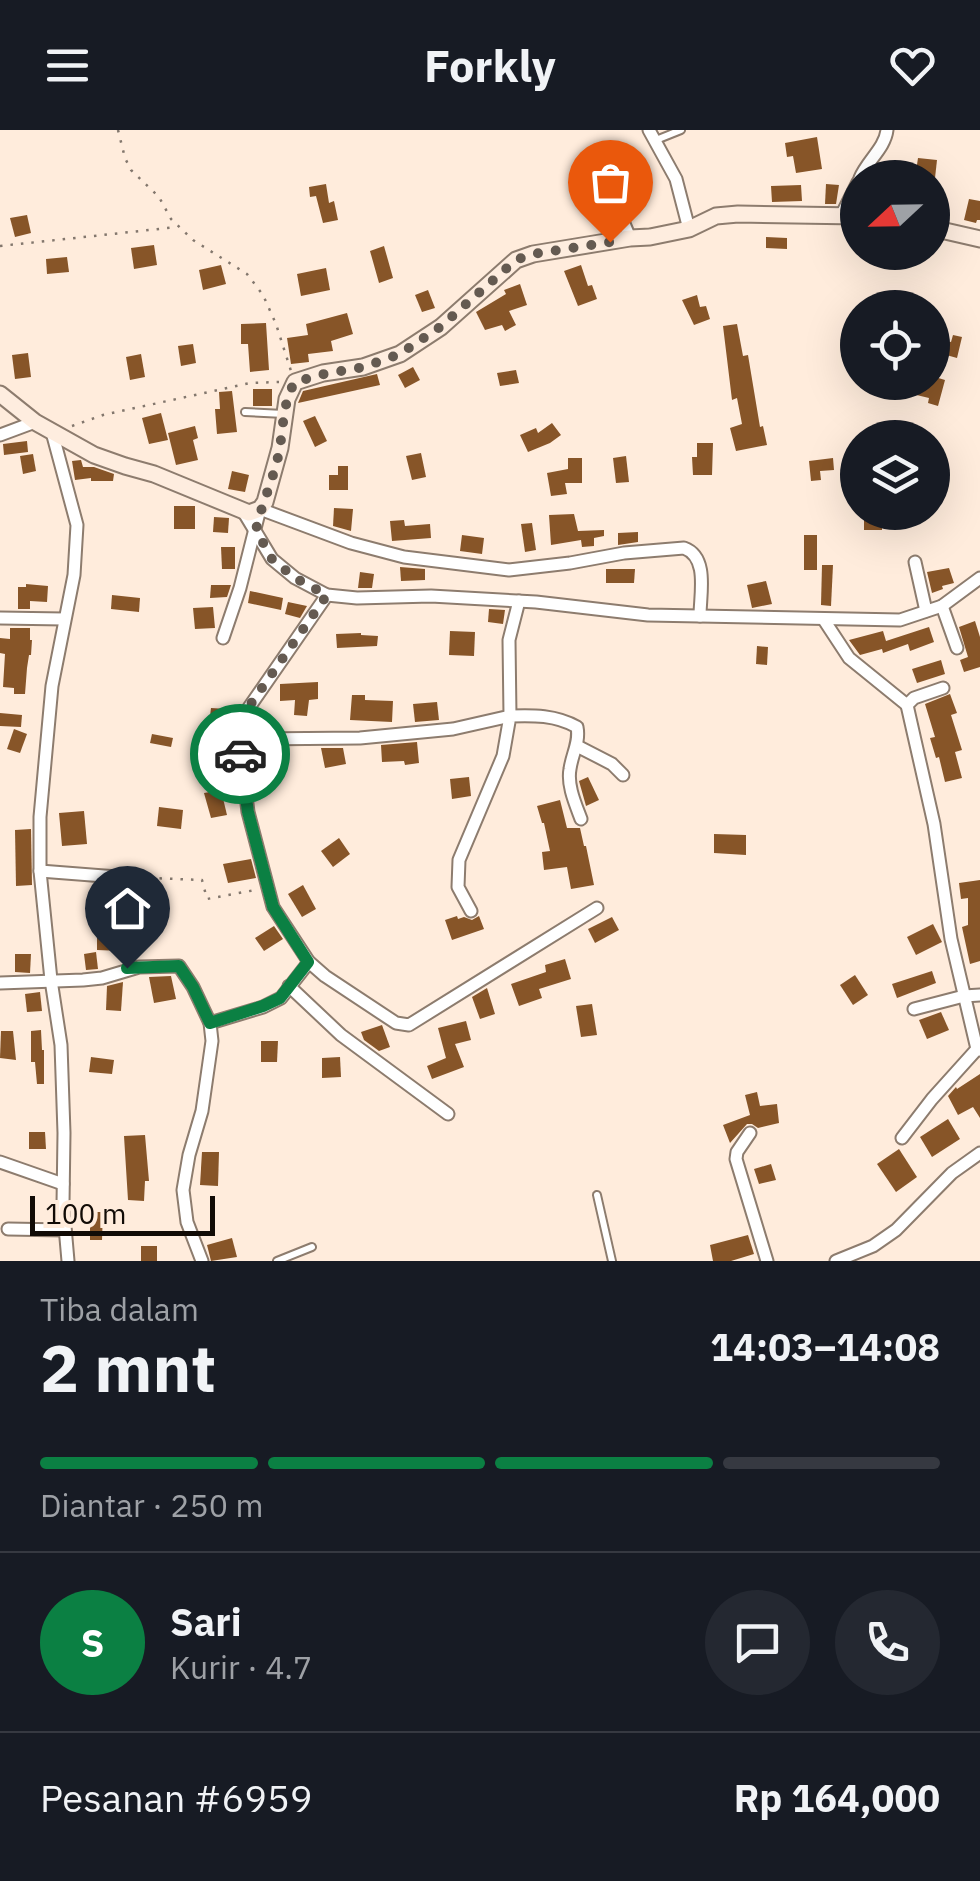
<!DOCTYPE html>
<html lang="id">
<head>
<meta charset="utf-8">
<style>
  :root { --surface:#171b24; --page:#242831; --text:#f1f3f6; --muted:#9ea1a6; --line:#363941; --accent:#0b8043 }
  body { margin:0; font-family:"IBM Plex Sans",sans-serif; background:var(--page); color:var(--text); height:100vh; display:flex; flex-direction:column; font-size:38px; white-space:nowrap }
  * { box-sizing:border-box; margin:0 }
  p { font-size:32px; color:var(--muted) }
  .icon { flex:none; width:55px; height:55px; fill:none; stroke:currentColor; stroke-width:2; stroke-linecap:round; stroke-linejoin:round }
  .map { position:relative; height:1131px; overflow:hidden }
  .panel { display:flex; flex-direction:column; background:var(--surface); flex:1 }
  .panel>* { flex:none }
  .needle { width:65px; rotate:248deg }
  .tools { position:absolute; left:840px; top:30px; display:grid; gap:20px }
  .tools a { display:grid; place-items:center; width:110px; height:110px; border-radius:50%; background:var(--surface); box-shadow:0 10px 40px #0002; font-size:50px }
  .scale { position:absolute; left:30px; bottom:25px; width:185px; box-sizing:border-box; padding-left:10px; border:5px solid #110b06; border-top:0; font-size:28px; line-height:35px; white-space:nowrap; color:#110b06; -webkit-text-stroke:8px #ffecdc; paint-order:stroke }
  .pin { position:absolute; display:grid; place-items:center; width:85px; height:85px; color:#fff; margin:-102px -42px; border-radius:50% 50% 50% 0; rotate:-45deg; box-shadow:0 0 10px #0007 }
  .pin .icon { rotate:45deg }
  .courier { position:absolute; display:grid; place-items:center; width:100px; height:100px; margin:-50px; border:8px solid #0b8043; border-radius:50%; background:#fff; color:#222; box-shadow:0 2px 12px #0007 }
  .overview em { font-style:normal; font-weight:700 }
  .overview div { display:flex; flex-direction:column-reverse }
  .overview { display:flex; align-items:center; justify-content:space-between; height:170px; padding:0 40px }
  h1 { font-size:65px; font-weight:700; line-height:75px }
  .bar { display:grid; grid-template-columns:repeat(4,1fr); gap:15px 10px; align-content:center; height:120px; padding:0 40px }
  .bar i { height:12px; border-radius:8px; background:var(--line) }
  .bar .active { background:var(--accent) }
  .bar p { grid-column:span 4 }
  .line { display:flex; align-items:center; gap:25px; padding:0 40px; border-top:2px solid var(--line) }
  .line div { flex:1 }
  .round { display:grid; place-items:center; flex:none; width:105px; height:105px; border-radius:52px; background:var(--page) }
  header { display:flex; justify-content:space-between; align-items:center; height:130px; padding:0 40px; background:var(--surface); font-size:45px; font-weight:700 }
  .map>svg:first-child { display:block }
  .building { fill:#875528 }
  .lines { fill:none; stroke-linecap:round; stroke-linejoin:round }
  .lane-casing { stroke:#8d7c6e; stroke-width:10 }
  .street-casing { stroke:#8d7c6e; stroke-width:15 }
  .secondary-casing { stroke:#8d7c6e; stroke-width:19 }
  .path { stroke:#83776d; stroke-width:2.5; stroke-dasharray:2.5 8; stroke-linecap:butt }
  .lane { stroke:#fff; stroke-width:6 }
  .street { stroke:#fff; stroke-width:11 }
  .secondary { stroke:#feeddf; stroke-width:15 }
  .done { stroke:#645a51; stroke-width:10; stroke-dasharray:0 18 }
  .route { stroke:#0b8043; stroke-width:12 }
</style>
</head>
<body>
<header><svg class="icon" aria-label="menu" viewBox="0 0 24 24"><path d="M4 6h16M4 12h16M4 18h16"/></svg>Forkly<svg class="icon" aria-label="heart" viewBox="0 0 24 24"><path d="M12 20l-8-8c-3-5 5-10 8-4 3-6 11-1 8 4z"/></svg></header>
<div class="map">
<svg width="980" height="1131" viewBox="0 0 980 1131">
  <rect width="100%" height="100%" fill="#ffecdc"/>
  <!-- building -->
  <g class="building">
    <path d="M817,7L822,39L796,43L793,26L787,27L785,13Z"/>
    <path d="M918,28L937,30L935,48H915Z"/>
    <path d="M326,54L329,73L334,71L338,90L323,93L316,66L310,67L309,57Z"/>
    <path d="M826,54L839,55L836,74H825Z"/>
    <path d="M801,55L802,71L772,72L771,56Z"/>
    <path d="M969,69L980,71V90H977L976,93L964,90Z"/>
    <path d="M27,85L31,103L15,107L10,88Z"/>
    <path d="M766,107L787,108V119L766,118Z"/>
    <path d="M154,115L157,135L134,139L131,118Z"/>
    <path d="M384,116L393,148L379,153L370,121Z"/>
    <path d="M67,127L69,142L47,144L46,129Z"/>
    <path d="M221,135L226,154L203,160L199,140Z"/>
    <path d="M581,135L588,156L592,155L597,169L578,176L564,141Z"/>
    <path d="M326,138L330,160L301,166L297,144Z"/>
    <path d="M520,154L527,175L509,181L516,195L505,201L502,195L485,200L476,182L506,164L504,160Z"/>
    <path d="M428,160L435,178L422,182L415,165Z"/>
    <path d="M697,165L700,177L706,176L710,189L694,195L682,170Z"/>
    <path d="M347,183L353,204L331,211L333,221L308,224L309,232L291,234L287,208L308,205L306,194Z"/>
    <path d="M266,193L269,240L250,242L248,214H241V194Z"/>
    <path d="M737,194L743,226L748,225L760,297L763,296L767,315L736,321L730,298L742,294L737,268L732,270L723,196Z"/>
    <path d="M953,205L962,207L957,228L932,221V208L951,212Z"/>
    <path d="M193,214L196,233L181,236L178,216Z"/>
    <path d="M28,223L31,247L15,249L12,225Z"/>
    <path d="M141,224L145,247L130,250L126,227Z"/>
    <path d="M413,237L420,250L405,258L398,245Z"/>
    <path d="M516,240L519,253L500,256L497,243Z"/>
    <path d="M377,244L380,255L298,273L303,261Z"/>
    <path d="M935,247L945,250L938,276L928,273L929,268L904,262L906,252H932V248Z"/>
    <rect x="253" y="259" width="19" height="17"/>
    <path d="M232,261L237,302L217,304L215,279H220L219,262Z"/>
    <path d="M161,283L168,310L149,314L142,288Z"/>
    <path d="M315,286L327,311L315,317L303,291Z"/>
    <path d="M552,293L561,305L550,313L528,322L520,305L536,298L538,303Z"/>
    <path d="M195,296L198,308L193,310L198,330L176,335L168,303Z"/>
    <path d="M27,311L28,322L4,325L3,314Z"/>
    <path d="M697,313H713L712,345H693L692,327H697Z"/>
    <path d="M421,323L426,347L412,350L406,326Z"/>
    <path d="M33,324L36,341L23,344L20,326Z"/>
    <path d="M626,326L629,352L616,353L613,328Z"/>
    <path d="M568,328H582V353H565L567,364L551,366L547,343L568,339Z"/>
    <path d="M833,328L834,340L820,341L821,350L811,351L809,331Z"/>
    <path d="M81,330L83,337H94L114,344L113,351H91V348L75,350L72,331Z"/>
    <path d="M338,336H348V360H329V345H338Z"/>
    <path d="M232,341L249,345L245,362L228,359Z"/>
    <rect x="174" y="376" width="21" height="23"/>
    <path d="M334,378L353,379L351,401L333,396Z"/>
    <rect x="864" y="382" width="18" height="18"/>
    <path d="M903,382H921L922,392L904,394Z"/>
    <path d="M574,384L578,401L604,400V406L594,408V416L582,417L581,410L551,415L549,385Z"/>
    <path d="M214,387L229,388L228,403L213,402Z"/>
    <path d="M404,390L405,396L430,394L431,408L392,411L390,391Z"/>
    <path d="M532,393L536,420L525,422L521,394Z"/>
    <path d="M638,402V412L618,415V403Z"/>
    <path d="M462,405L484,408L482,424L460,421Z"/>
    <rect x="804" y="405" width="13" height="35"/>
    <path d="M221,417H235V439H222Z"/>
    <path d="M822,435H833L831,476L821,475Z"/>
    <path d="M400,437L425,439V450L401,451Z"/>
    <path d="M949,438L954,453L942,456L943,459L932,463L927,442Z"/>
    <path d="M606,439H635L634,453H606Z"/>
    <path d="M360,442L374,444L372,458H358Z"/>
    <path d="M766,451L772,474L752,478L747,455Z"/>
    <path d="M26,454L48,456L47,472L30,471V479H18V457H26Z"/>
    <path d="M211,455H231L227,467L210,468Z"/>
    <path d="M250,461L283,468L281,480L248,473Z"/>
    <path d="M112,465L140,468L139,482L111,479Z"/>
    <path d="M288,472L307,476L300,488L285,484Z"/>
    <path d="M213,477L215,498L195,499L193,478Z"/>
    <path d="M489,479L505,480L503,494L488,492Z"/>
    <path d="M975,491L980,507V537L964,542L960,530L968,527L959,497Z"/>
    <path d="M929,497L934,512L910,521L908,514L883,523L882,519L860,525L849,510L883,501L886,511Z"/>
    <path d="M10,498H30V510H32L31,525H29L27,538L25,564H14V558L3,557L5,524L0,523V508L10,509Z"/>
    <path d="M450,501L475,502L474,526L449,525Z"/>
    <path d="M361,503V505L378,506L377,516L337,518L336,504Z"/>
    <path d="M757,516L768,517L767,535L756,534Z"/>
    <path d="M941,530L945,544L917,553L912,539Z"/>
    <path d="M318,552V569L309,570L307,586L294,585L295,570L280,571V554Z"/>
    <path d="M950,564L957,583L951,585L962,620L955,622L962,648L945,652L939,627L936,628L930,608L935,607L925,574Z"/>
    <path d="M352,565H365V570L393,571L392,592L350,590Z"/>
    <path d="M437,572L439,590L415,592L413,574Z"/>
    <path d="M211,578L227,579L225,596L209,595Z"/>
    <path d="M0,583L22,585L21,597L0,596Z"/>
    <path d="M14,599L27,604L20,623L7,619Z"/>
    <path d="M152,604L173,608L171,617L150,613Z"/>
    <path d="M417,612L419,633L405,635L404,631L382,632L381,615Z"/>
    <path d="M321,618H343L346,634L325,638Z"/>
    <path d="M227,643L230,654L212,659L209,648Z"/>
    <path d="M469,647L471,666L452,669L450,649Z"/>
    <path d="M588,647L599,670L586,676L579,651Z"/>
    <path d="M221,660L227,685L211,688L204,663Z"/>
    <path d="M560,670L567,698H580L584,716H586L594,755L571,759L567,737L544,740L542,722L550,721L544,693H542L537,676Z"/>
    <path d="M159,677L183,680L181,699L157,696Z"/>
    <path d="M84,681L87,714L62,716L59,683Z"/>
    <path d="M31,699L32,755L16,756L15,700Z"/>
    <path d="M714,704L746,705V725L714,723Z"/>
    <path d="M339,708L350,724L333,737L321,721Z"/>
    <path d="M251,729L256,748L228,753L223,734Z"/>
    <path d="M980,750V831L970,834L962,797L968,795V768L961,769L959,753Z"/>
    <path d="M303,755L316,779L302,787L288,764Z"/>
    <path d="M457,786L458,789L464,787L472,790L479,786L484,799L452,810L445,790Z"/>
    <path d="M612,787L619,800L595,813L588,799Z"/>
    <path d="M933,794L942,812L916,825L907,807Z"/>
    <path d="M274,796L283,809L264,821L255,808Z"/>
    <path d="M97,797L122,798V821L97,820Z"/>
    <path d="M96,822L98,839L86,840L84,824Z"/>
    <path d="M15,824H31L30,843L15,842Z"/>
    <path d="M565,829L571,849L539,859L542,868L519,876L511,854L546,842L545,835Z"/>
    <path d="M932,841L936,853L897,868L892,854Z"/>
    <path d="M855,845L868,865L853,875L840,855Z"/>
    <path d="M171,846L176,869L154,873L149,847Z"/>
    <path d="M123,852L121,881L106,880L107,856Z"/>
    <path d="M487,858L495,884L480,889L472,867Z"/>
    <path d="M40,862L42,881L27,882L25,864Z"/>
    <path d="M592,874L597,905L581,907L576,876Z"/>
    <path d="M941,882L949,900L927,909L919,890Z"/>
    <path d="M466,891L471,910L455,914L464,937L432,949L427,936L446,928L438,898Z"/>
    <path d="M382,895L390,917L379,921L364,910L361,902Z"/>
    <path d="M41,900L42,920H44V954H37L35,932H31V901Z"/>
    <path d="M1,901H13L16,930L0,928Z"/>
    <path d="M261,911H278L277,932H261Z"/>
    <path d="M91,927L114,930L112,944L89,942Z"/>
    <path d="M340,927L341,947L322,948V928Z"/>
    <path d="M980,944V988L973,977L958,985L948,966L956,957L957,959Z"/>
    <path d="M757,962L760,976L777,974L779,993L758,998L752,994H747L730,1013L723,995L750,985L745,965Z"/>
    <path d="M948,989L960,1009L932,1027L920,1007Z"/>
    <path d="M29,1002H45L46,1019H29Z"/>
    <path d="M145,1005L149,1051H145L144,1071L128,1070L124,1006Z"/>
    <path d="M899,1019L917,1047L896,1062L877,1034Z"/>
    <path d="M202,1022H219L218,1056L200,1055Z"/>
    <path d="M771,1034L776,1050L759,1054L754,1039Z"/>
    <path d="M90,1082H103L102,1110H90Z"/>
    <path d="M748,1105L754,1124L731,1131H713L710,1115Z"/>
    <path d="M232,1108L237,1127L211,1131L207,1115Z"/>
    <rect x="141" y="1116" width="16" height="15"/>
  </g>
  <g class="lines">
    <!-- lane casing -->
    <g class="lane-casing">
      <g id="lane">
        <path d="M656,10L681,0"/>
        <path d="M245,282L284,284"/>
        <path d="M597,1065L612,1131"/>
        <path d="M277,1131L312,1117"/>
      </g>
    </g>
    <!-- street casing -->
    <g class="street-casing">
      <g id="street">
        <path d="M649,0L676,49L689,99"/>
        <path d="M595,24L630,108"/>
        <path d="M860,48C867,31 885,18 887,0"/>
        <path d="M842,84L858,52"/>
        <path d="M52,302L77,395L74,445L52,556L40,687V741L51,850L61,915L64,1003L63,1074L68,1131"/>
        <path d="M0,305L35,292"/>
        <path d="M243,381L272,429L295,448L327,465L357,468L431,466L536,472L648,485L900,490L942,476L980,448"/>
        <path d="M915,432L926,481"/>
        <path d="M327,465L248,579L243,593L239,609L248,682L273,777L309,832L325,846L396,893L409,895L597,778"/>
        <path d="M942,476L957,518"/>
        <path d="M0,488L64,489"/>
        <path d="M824,490L849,528L907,575"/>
        <path d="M223,508L240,458L260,379L351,413L404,427L509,440L570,433L624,423L684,418C709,427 700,464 700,486"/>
        <path d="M943,558L914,568L907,575L934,694L951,809L977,919L980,920"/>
        <path d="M239,609L360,608L453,599L510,586L509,510L519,471"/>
        <path d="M577,616L612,634L623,645"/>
        <path d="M40,741L117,747"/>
        <path d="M471,781L458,757L459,730L503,626L510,586C533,585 556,585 577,597C580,612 572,624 570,639C567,655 575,673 581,689"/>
        <path d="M0,853L83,850L102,848L139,837L179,836L193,857L210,893L212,911L202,981L189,1025L183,1060L187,1092L202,1131"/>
        <path d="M289,856L341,905L448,984"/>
        <path d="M914,879L964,866L980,865"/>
        <path d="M210,893L263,877L281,868L309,832"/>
        <path d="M750,1003L737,1022L736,1029L767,1131"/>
        <path d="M902,1008L932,969L977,919"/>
        <path d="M0,1032L63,1054"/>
        <path d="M8,1099L65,1100"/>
        <path d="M836,1131L873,1116L896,1100L952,1043L980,1023"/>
      </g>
    </g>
    <!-- secondary casing -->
    <g class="secondary-casing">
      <g id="secondary">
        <path d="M932,98L980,109"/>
        <path d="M0,264L35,292L94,325L125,336L154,344L249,383L260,379L265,372L280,318L287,269L295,252L323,243L363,237L400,224L441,197L516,130L533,124L630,108L650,107L689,99L716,86L738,84L858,86"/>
      </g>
    </g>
    <!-- path -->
    <g class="path">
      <path d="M118,0L125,28L131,40L159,67L171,89L193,110L247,144L263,165L276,194L291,241"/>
      <path d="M0,116L177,97"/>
      <path d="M72,296L103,285L250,253L279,252"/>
      <path d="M128,747L202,750L207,769L255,760"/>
    </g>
    <!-- lane -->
    <use href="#lane" class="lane"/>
    <!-- street -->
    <use href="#street" class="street"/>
    <!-- secondary -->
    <use href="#secondary" class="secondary"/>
  </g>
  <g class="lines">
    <!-- done -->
    <path class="done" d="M240,624L238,610L248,578L327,465L295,448L272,429L256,400C261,376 271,355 277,331C284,305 281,274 295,252L324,244L364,237L400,224L440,197L516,130L533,124L610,112"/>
    <!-- route -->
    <path class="route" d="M127,838L179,836L193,857L210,893L263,876L280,868L308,832L273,777L248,682L240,624"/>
  </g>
</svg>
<div class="tools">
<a><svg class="needle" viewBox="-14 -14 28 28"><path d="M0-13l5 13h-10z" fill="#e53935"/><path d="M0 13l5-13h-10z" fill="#9ea1a6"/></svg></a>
<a><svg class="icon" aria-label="locate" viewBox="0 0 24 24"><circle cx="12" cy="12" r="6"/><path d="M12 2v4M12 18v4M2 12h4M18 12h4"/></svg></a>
<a><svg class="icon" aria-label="layers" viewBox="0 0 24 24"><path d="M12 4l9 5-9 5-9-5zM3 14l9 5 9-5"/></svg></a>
</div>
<div class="scale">100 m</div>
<div class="pin" style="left:610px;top:112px;background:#ea580c"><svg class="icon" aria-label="bag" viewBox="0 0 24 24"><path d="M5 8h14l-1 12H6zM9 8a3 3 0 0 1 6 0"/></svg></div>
<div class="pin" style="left:127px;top:838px;background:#1f2937"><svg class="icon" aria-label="home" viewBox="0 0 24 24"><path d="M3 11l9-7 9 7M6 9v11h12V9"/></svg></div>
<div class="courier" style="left:240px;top:624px"><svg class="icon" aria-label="car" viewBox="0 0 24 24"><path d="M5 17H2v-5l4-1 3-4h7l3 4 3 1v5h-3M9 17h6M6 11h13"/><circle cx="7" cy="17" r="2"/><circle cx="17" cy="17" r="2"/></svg></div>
</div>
<section class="panel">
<div class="overview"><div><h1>2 mnt</h1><p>Tiba dalam</p></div><em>14:03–14:08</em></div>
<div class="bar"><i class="active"></i><i class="active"></i><i class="active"></i><i></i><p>Diantar · 250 m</p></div>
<div class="line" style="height:180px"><b class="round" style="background:var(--accent);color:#fff">S</b><div><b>Sari</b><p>Kurir · 4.7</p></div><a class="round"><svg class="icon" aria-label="chat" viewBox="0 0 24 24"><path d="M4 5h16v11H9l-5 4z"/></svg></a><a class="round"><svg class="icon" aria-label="phone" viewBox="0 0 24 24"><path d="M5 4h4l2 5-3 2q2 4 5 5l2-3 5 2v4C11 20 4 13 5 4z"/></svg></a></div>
<div class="line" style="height:130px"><div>Pesanan #6959</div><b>Rp 164,000</b></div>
</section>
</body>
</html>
